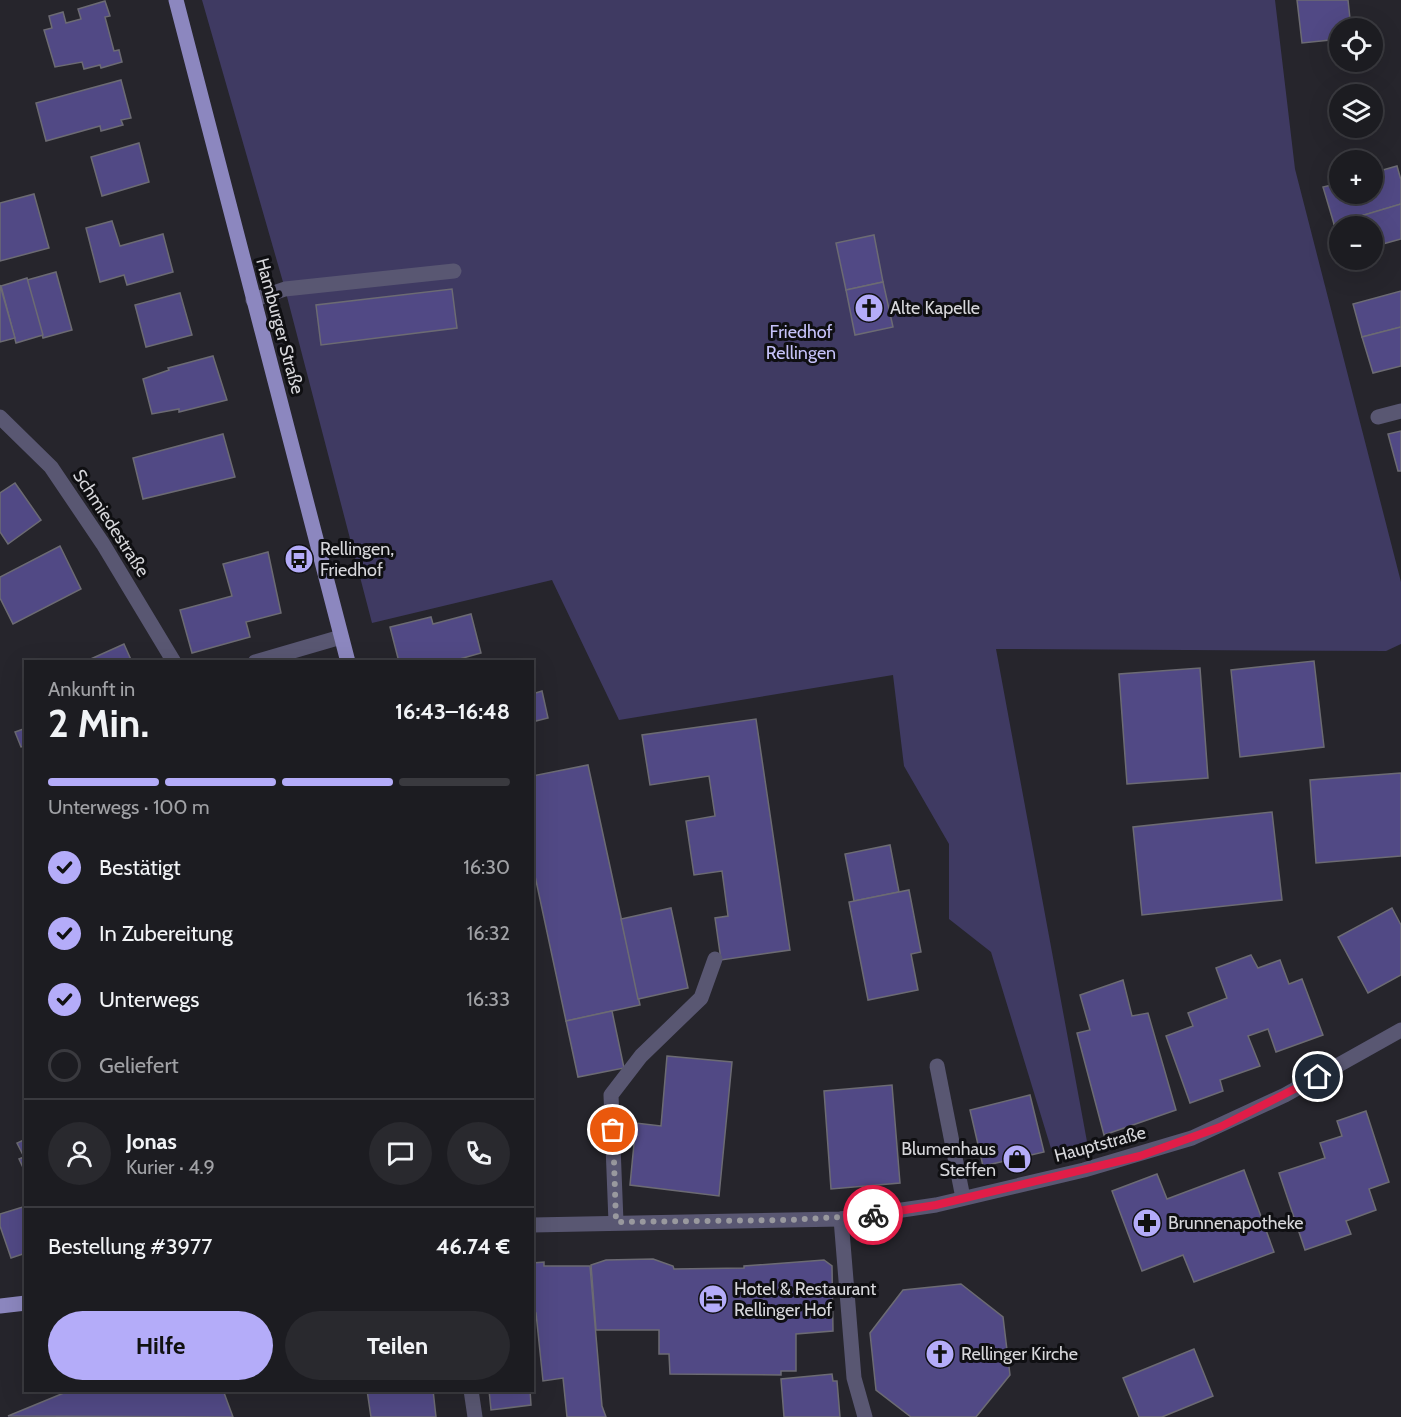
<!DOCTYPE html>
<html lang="de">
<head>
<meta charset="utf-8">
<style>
  :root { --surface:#1c1c21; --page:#29292e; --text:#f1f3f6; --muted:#a0a1a5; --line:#3a3a3f; --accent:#b4acf9 }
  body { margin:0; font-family:Cabin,sans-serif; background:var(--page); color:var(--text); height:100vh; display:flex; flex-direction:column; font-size:22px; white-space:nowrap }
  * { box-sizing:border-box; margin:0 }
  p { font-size:20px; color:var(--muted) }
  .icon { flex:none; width:33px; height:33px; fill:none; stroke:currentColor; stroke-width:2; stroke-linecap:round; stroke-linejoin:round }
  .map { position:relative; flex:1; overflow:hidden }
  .details { position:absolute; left:24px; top:660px; width:510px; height:732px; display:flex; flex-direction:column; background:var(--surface); border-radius:0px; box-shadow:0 6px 24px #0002,0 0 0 2px var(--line) }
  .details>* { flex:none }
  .buttons { position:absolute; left:1329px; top:18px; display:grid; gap:12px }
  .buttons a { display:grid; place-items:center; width:54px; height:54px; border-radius:50%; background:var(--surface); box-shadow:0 6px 24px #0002,0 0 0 2px var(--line); font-size:30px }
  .pin { position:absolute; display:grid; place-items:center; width:51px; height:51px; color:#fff; margin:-26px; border:3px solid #fff; border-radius:50%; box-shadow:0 2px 6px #0007 }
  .courier { position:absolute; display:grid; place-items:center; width:60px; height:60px; margin:-30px; border:4px solid #e11d48; border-radius:50%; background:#fff; color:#222; box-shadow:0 2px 8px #0007 }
  .headline em { font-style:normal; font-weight:700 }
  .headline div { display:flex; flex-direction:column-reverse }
  .headline { display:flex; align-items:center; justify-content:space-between; height:102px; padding:0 24px }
  h1 { font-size:39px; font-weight:700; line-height:45px }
  .bar { display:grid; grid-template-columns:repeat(4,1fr); gap:9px 6px; align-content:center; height:72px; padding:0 24px }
  .bar i { height:8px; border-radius:4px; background:var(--line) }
  .bar .on { background:var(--accent) }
  .bar p { grid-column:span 4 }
  .line { display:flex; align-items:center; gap:15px; padding:0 24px; border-top:2px solid var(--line) }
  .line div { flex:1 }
  .round { display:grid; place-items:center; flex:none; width:63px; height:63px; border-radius:32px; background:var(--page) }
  ol { padding:0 24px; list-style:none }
  li { display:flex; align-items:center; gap:18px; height:66px }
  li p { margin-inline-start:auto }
  li .icon { padding:6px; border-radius:50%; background:var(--accent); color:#111; stroke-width:4 }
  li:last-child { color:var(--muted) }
  li i { width:33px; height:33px; border:3px solid var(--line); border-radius:50% }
  .button { display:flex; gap:12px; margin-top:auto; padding:12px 24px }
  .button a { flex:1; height:69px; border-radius:36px; background:var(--accent); color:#111; font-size:24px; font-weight:700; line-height:69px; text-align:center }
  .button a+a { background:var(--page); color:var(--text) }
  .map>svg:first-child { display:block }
  .green { fill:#3f3a62 }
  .building { fill:#514985; stroke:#6c6b73; stroke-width:1.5 }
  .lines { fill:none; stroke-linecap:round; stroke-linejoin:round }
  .minor { stroke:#595772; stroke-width:15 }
  .major { stroke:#8c87bf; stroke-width:15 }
  .done { stroke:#99999e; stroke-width:6; stroke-dasharray:0 10.8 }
  .route { stroke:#e11d48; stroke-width:8 }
  .labels { text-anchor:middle; stroke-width:6; stroke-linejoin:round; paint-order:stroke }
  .poi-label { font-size:18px; fill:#d7d7db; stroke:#0f0f12; text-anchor:start }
  .street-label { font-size:18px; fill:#d7d7db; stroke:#0f0f12 }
  .park-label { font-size:18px; fill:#c6c2f9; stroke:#0f0f12 }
</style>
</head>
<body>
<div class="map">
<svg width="1401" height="1417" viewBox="0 0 1401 1417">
  <rect width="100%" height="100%" fill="#26252c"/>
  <!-- green -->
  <path class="green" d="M202,0H1275L1295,169L1401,582V644L1386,651L996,649L1088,1147L1053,1155L991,952L949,919V844L904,766L893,675L619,720L552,580L372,623L285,289Z"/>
  <!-- building -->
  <g class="building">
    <path d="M1297,0H1348L1351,28H1340V39L1302,43Z"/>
    <path d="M105,1L110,16L105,17L114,51L119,50L122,62L101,68L100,65L84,69L82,62L55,67L44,30L52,28L49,16L63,12L66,23L81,19L78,9Z"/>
    <path d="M121,80L131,118L121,120L123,125L101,131L100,126L46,141L36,103Z"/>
    <path d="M139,143L149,182L102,196L91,157Z"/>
    <path d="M1397,166L1401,180V204L1334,224L1323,187L1340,183V194H1372V173Z"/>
    <path d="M34,194L49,248L0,261V203Z"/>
    <path d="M1401,204V239L1372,247V226H1340V244L1334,224Z"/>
    <path d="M112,221L120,246L163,234L173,272L127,285L124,275L100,282L86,228Z"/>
    <path d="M874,235L883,282L846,290L836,243Z"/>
    <path d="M56,272L72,330L43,338L27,280Z"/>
    <path d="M27,278L43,335L16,343L1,286Z"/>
    <path d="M883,282L893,327L855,335L846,290Z"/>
    <path d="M0,285L15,338L0,342Z"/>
    <path d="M452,289L457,328L321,345L316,305Z"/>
    <path d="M1401,291V327L1362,337L1353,304Z"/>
    <path d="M180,293L192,335L146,347L135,305Z"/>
    <path d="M1401,327V366L1373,373L1362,337Z"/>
    <path d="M213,356L227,400L179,412V409L152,414L143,379L169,370L168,368Z"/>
    <path d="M1401,431V471H1398L1388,434Z"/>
    <path d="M223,434L235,477L143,499L133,458Z"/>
    <path d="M15,483L41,520L8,544L0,532V493Z"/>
    <path d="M60,546L81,589L13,624L0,598V577Z"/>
    <path d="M268,552L281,613L246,622L250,637L192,653L180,610L232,596L223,564Z"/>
    <path d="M471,614L481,653L449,662H399L390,627L431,617L433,624Z"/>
    <path d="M124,644L132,662H84Z"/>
    <path d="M1314,661L1324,747L1240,757L1231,670Z"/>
    <path d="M1200,668L1208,778L1127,784L1119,674Z"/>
    <path d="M542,691L548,718L532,722V694Z"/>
    <path d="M756,719L790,950L721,960L715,918L728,916L722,871L694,875L686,821L715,816L709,776L650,785L642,735Z"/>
    <path d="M26,728V746L21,747L15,732Z"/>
    <path d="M588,765L640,1005L566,1021L532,862V776Z"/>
    <path d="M1401,773V856L1316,863L1310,780Z"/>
    <path d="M1272,812L1282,900L1142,915L1133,827Z"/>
    <path d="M890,845L899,892L854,901L845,854Z"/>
    <path d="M909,890L921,952L911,954L918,990L868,1000L849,902Z"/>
    <path d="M671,908L688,988L638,999L621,919Z"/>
    <path d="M1392,908L1401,925V975L1368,993L1338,937Z"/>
    <path d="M1251,955L1258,968L1280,960L1289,984L1302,979L1323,1035L1276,1052L1268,1029L1248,1036L1260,1066L1220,1080L1223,1091L1190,1103L1166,1036L1193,1026L1188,1013L1227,998L1216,968Z"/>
    <path d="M1123,980L1132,1016L1148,1013L1176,1110L1104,1135L1077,1033L1090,1030L1080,995Z"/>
    <path d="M612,1011L624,1068L578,1077L566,1021Z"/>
    <path d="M667,1056L732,1062L719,1196L630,1185L636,1123L661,1126Z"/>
    <path d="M892,1085L900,1183L831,1189L824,1091Z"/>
    <path d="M1030,1095L1044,1152L983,1166L970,1110Z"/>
    <path d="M1366,1111L1389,1182L1369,1189L1376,1210L1346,1221L1351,1234L1305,1250L1279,1173L1325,1158L1320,1143L1342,1136L1337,1121Z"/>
    <path d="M26,1139V1174L19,1159L24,1157L17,1143Z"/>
    <path d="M1244,1170L1274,1252L1194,1282L1183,1255L1142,1271L1112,1191L1157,1174L1167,1199Z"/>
    <path d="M26,1206V1253L11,1258L0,1226V1214Z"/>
    <path d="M653,1259L673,1266L674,1269L744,1268V1266L824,1260L832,1266L833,1331L796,1334V1371H781V1375L670,1374L669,1354H659V1330H596L591,1265L606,1260Z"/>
    <path d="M544,1262V1266H590L602,1406L606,1417H567L563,1378L543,1381L536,1313H532V1263Z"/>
    <path d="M961,1284L1003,1317L1010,1375L976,1417H911L876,1390L870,1333L903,1290Z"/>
    <path d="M1194,1349L1213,1396L1162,1417H1139L1123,1378Z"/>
    <path d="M832,1374L833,1381H837L840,1417H784L781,1379Z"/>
    <path d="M223,1390L233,1417L8,1416L71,1390Z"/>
    <path d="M367,1390H433L436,1417H371Z"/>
    <path d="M489,1390H530L531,1405L491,1410Z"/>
  </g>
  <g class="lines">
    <!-- minor -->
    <g class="minor">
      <path d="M253,300L285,289L454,271"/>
      <path d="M0,417L51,467L103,544L174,662"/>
      <path d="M1378,417L1401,411"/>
      <path d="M255,662L341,637"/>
      <path d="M937,1066L963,1198"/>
      <path d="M841,1219L854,1378L865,1417"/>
      <path d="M616,1222L611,1095L641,1056L701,998L715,959"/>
      <path d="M532,1225L841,1219L936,1205L1084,1170L1192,1138L1285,1095L1401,1030"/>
      <path d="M471,1390L475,1417"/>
    </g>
    <!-- major -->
    <g class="major">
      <path d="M176,0L348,662"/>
      <path d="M0,1306L26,1303"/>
    </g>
  </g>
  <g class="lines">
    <!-- done -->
    <path class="done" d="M613,1130L616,1222L789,1220L873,1215"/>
    <!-- route -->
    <path class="route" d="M873,1215L936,1205L1140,1156L1220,1127L1318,1077"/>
  </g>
  <!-- icons -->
  <defs>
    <g id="church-disc" transform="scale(1.5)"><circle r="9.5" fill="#b4acf9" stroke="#0f0f12"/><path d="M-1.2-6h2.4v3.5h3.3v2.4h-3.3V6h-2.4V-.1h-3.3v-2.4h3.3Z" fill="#111"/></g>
    <g id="bus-disc" transform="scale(1.5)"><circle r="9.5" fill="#b4acf9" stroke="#0f0f12"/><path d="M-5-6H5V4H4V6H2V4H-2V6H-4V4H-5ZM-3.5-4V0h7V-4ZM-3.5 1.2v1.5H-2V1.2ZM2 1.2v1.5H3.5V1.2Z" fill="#111"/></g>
    <g id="shop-disc" transform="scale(1.5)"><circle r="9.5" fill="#b4acf9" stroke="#0f0f12"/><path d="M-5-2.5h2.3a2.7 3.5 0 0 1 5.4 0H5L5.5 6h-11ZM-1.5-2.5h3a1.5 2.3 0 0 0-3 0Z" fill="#111"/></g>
    <g id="pharmacy-disc" transform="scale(1.5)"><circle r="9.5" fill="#b4acf9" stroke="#0f0f12"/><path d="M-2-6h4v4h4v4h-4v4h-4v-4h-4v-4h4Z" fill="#111"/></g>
    <g id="hotel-disc" transform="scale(1.5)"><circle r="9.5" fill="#b4acf9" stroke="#0f0f12"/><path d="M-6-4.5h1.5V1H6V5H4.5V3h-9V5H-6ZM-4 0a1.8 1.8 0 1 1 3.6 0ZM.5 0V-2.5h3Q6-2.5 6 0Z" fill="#111"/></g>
  </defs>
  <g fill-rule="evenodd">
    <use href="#church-disc" x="869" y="308"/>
    <use href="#bus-disc" x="299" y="559"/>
    <use href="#shop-disc" x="1017" y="1159"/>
    <use href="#pharmacy-disc" x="1147" y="1223"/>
    <use href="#hotel-disc" x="713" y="1299"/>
    <use href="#church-disc" x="940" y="1354"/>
  </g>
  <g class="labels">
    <!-- poi labels -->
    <g class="poi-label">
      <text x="890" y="314">Alte Kapelle</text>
      <text x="320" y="555">Rellingen,<tspan x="320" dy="21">Friedhof</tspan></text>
      <text x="996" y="1155" text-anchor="end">Blumenhaus<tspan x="996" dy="21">Steffen</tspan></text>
      <text x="1168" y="1229">Brunnenapotheke</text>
      <text x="734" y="1295">Hotel &amp; Restaurant<tspan x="734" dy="21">Rellinger Hof</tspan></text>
      <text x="961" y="1360">Rellinger Kirche</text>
    </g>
    <!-- street labels -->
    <g class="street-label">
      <text transform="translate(280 326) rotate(75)" y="6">Hamburger Straße</text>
      <text transform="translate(111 523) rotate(57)" y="6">Schmiedestraße</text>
      <text transform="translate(1100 1144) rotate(-15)" y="6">Hauptstraße</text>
    </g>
    <!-- park labels -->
    <g class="park-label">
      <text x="801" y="338">Friedhof<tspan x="801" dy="21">Rellingen</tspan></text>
    </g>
  </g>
</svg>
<div class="buttons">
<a><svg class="icon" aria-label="locate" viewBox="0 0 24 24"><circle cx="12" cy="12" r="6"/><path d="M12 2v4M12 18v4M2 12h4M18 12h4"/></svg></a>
<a><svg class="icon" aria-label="layers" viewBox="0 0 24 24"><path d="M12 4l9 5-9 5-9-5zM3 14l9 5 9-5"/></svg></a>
<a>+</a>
<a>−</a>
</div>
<div class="pin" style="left:613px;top:1130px;background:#ea580c"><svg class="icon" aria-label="bag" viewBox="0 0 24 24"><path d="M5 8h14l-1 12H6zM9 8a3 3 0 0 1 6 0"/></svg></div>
<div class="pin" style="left:1318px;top:1077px;background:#1f2937"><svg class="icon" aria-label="home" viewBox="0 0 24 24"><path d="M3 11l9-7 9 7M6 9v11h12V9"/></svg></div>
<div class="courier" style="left:873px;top:1215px"><svg class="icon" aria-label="bike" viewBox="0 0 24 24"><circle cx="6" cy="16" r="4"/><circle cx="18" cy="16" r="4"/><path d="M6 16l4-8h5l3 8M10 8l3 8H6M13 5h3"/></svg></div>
<section class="details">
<div class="headline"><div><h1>2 Min.</h1><p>Ankunft in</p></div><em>16:43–16:48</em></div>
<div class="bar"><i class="on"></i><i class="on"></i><i class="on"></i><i></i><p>Unterwegs · 100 m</p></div>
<ol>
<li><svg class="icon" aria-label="check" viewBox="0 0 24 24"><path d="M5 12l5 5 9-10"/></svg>Bestätigt<p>16:30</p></li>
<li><svg class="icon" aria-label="check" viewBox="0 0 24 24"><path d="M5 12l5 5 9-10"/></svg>In Zubereitung<p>16:32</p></li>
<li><svg class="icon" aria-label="check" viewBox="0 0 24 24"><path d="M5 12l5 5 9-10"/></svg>Unterwegs<p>16:33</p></li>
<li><i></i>Geliefert</li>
</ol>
<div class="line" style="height:108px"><a class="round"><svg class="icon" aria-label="person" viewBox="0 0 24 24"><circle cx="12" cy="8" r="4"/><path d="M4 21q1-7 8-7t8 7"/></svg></a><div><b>Jonas</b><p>Kurier · 4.9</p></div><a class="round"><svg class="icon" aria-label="chat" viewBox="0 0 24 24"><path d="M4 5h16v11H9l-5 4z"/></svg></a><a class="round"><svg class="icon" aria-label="phone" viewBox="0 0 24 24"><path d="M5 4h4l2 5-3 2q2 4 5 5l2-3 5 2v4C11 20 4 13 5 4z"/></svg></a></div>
<div class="line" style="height:78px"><div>Bestellung #3977</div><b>46.74 €</b></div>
<div class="button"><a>Hilfe</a><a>Teilen</a></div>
</section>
</div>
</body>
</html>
